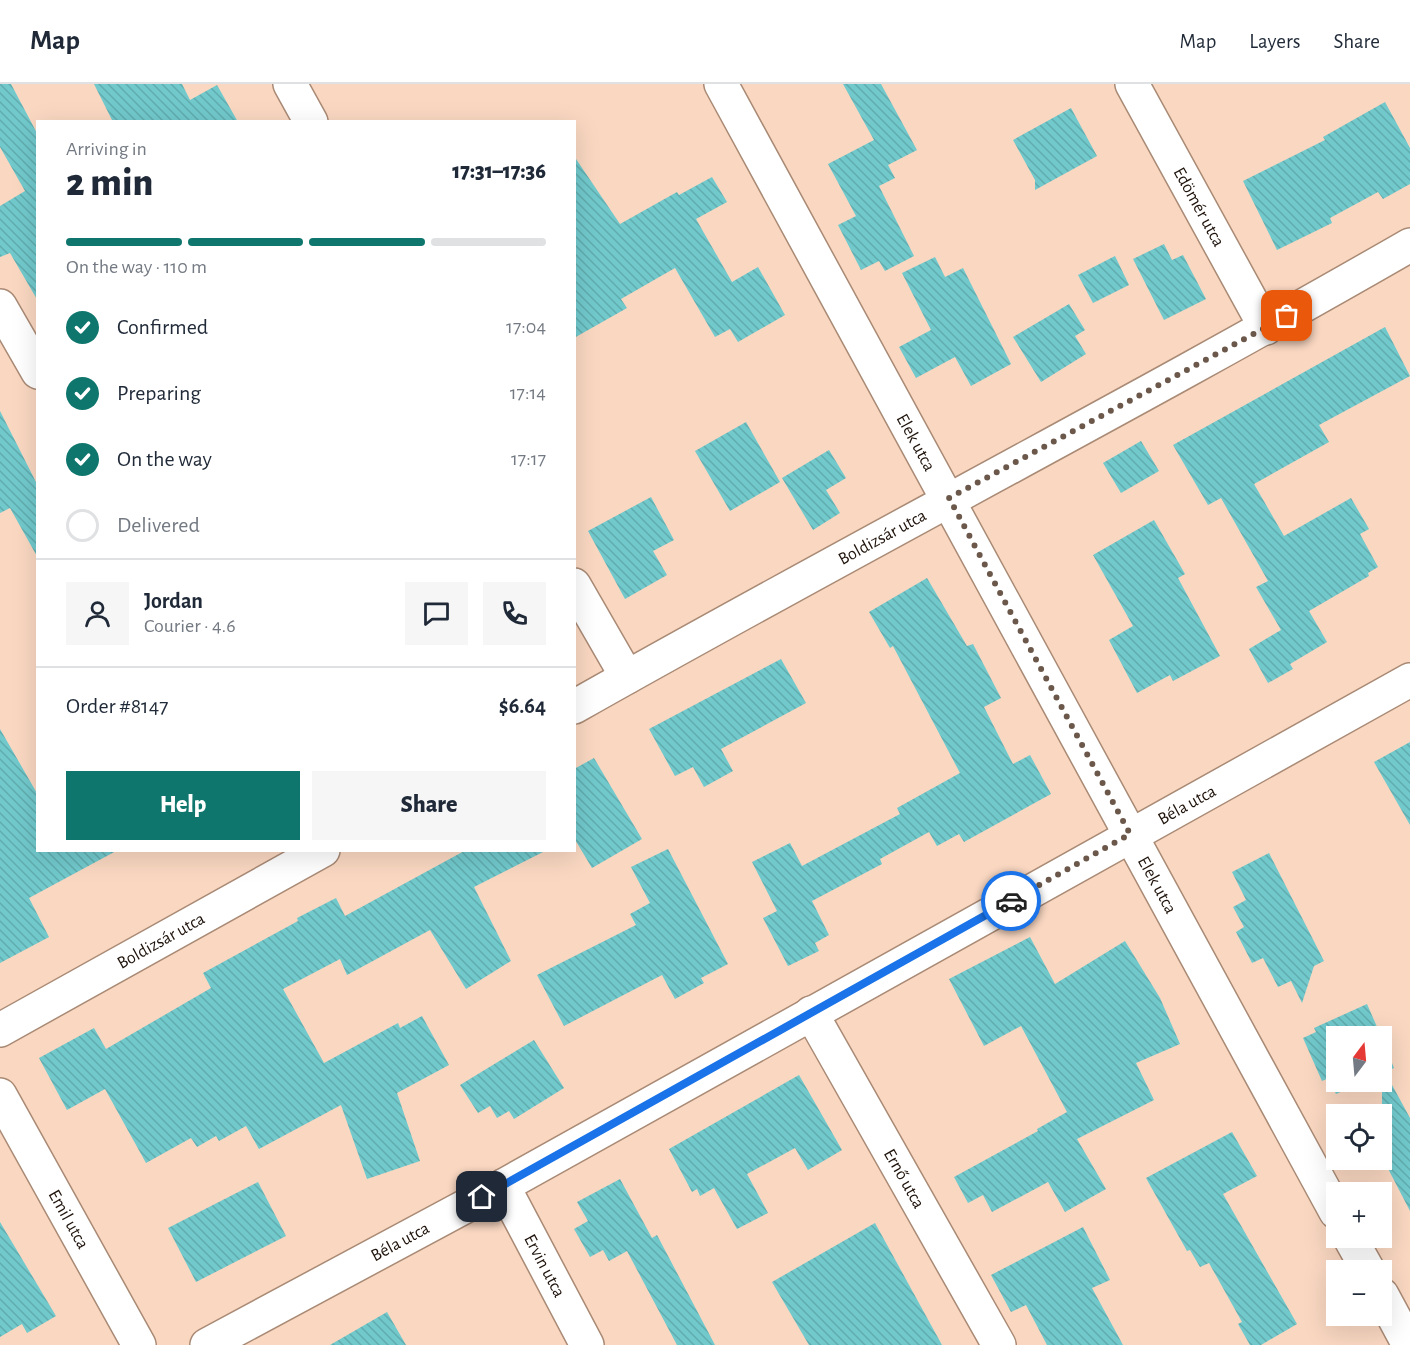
<!DOCTYPE html>
<html lang="en">
<head>
<meta charset="utf-8">
<style>
  :root { --surface:#fff; --page:#f6f6f7; --text:#1f2937; --muted:#747a83; --line:#e0e1e3; --accent:#0f766e }
  body { margin:0; font-family:"Alegreya Sans",sans-serif; background:var(--page); color:var(--text); height:100vh; display:flex; flex-direction:column; font-size:22px; white-space:nowrap }
  * { box-sizing:border-box; margin:0 }
  p { font-size:20px; color:var(--muted) }
  .icon { flex:none; width:33px; height:33px; fill:none; stroke:currentColor; stroke-width:2; stroke-linecap:round; stroke-linejoin:round }
  .map { position:relative; flex:1; overflow:hidden }
  .drawer { position:absolute; left:36px; top:36px; width:540px; height:732px; display:flex; flex-direction:column; background:var(--surface); border-radius:0px; box-shadow:0 6px 24px #0002 }
  .drawer>* { flex:none }
  .needle { width:39px; rotate:16deg }
  .tools { position:absolute; left:1326px; top:942px; display:grid; gap:12px }
  .tools a { display:grid; place-items:center; width:66px; height:66px; border-radius:0px; background:var(--surface); box-shadow:0 6px 24px #0002; font-size:30px }
  .pin { position:absolute; display:grid; place-items:center; width:51px; height:51px; color:#fff; margin:-26px; border-radius:12px; box-shadow:0 3px 9px #0006 }
  .courier { position:absolute; display:grid; place-items:center; width:60px; height:60px; margin:-30px; border:4px solid #1a73e8; border-radius:50%; background:#fff; color:#222; box-shadow:0 2px 8px #0007 }
  .head em { font-style:normal; font-weight:800 }
  .head div { display:flex; flex-direction:column-reverse }
  .head { display:flex; align-items:center; justify-content:space-between; height:102px; padding:0 30px }
  h1 { font-size:39px; font-weight:800; line-height:45px }
  .bar { display:grid; grid-template-columns:repeat(4,1fr); gap:9px 6px; align-content:center; height:72px; padding:0 30px }
  .bar i { height:8px; border-radius:4px; background:var(--line) }
  .bar .on { background:var(--accent) }
  .bar p { grid-column:span 4 }
  .line { display:flex; align-items:center; gap:15px; padding:0 30px; border-top:2px solid var(--line) }
  .line div { flex:1 }
  .round { display:grid; place-items:center; flex:none; width:63px; height:63px; border-radius:0px; background:var(--page) }
  ol { padding:0 30px; list-style:none }
  li { display:flex; align-items:center; gap:18px; height:66px }
  li p { margin-inline-start:auto }
  li .icon { padding:6px; border-radius:50%; background:var(--accent); color:#fff; stroke-width:4 }
  li:last-child { color:var(--muted) }
  li i { width:33px; height:33px; border:3px solid var(--line); border-radius:50% }
  .cta { display:flex; gap:12px; margin-top:auto; padding:12px 30px }
  .cta a { flex:1; height:69px; border-radius:0px; background:var(--accent); color:#fff; font-size:24px; font-weight:800; line-height:69px; text-align:center }
  .cta a+a { background:var(--page); color:var(--text) }
  header { display:flex; align-items:center; gap:36px; box-sizing:border-box; height:84px; padding:0 30px; background:var(--surface); border-bottom:2px solid var(--line) }
  header strong { font-size:28px }
  nav { display:flex; gap:33px; margin-inline-start:auto; font-size:21px }
  .map>svg:first-child { display:block }
  .building { fill:url(#building-back-hatch) }
  .lines { fill:none; stroke-linecap:round; stroke-linejoin:round }
  .minor-casing { stroke:#a98a75; stroke-width:36 }
  .minor { stroke:#fff; stroke-width:33 }
  .done { stroke:#6b584b; stroke-width:6; stroke-dasharray:0 10.8 }
  .route { stroke:#1a73e8; stroke-width:8 }
  .labels { text-anchor:middle; stroke-width:4.5; stroke-linejoin:round; paint-order:stroke }
  .street-label { font-size:18px; fill:#1f130b; stroke:#fff }
</style>
</head>
<body>
<header>
<strong>Map</strong>
<nav><a>Map</a><a>Layers</a><a>Share</a></nav>
</header>
<div class="map">
<svg width="1410" height="1261" viewBox="0 0 1410 1261">
  <defs>
    <pattern id="building-back-hatch" width="6" height="6" patternUnits="userSpaceOnUse" patternTransform="scale(1.5)"><rect width="6" height="6" fill="#71c9cc"/><path d="M-1 5l2 2M0 0l6 6M5-1l2 2" fill="none" stroke="#61acae"/></pattern>
  </defs>
  <rect width="100%" height="100%" fill="#f9d7c1"/>
  <!-- building -->
  <g class="building">
    <path d="M0,0H11L38,51V217L10,169L0,173V122L25,107L0,63Z"/>
    <path d="M94,0H182L190,16L217,1L238,38H113Z"/>
    <path d="M843,0H881L917,66L888,81L895,94L879,102L914,172L885,187L879,177L861,186L838,141L856,132L828,80L874,56Z"/>
    <path d="M1385,18L1410,64V100L1383,115L1378,108L1330,134L1332,139L1277,166L1243,97L1325,56L1323,53Z"/>
    <path d="M1071,24L1097,72L1035,106V96L1013,56Z"/>
    <path d="M574,72L620,140L677,108L679,111L712,93L727,118L696,135L732,198L758,183L785,231L738,258L730,245L715,253L675,184L621,215L627,224L574,254Z"/>
    <path d="M1164,160L1172,176L1183,171L1206,215L1164,236L1133,175Z"/>
    <path d="M1115,172L1129,201L1093,219L1078,191Z"/>
    <path d="M935,173L945,193L963,184L1011,280L971,302L955,273L916,294L899,263L931,246L902,189Z"/>
    <path d="M1069,220L1085,246L1075,252L1086,270L1041,298L1013,253Z"/>
    <path d="M1385,243L1410,292L1319,341L1329,358L1254,400L1284,452L1351,414L1369,445L1360,450L1378,483L1368,489L1369,492L1309,527L1327,558L1290,580L1293,585L1268,599L1249,565L1281,546L1256,503L1268,497L1221,414L1208,421L1173,361Z"/>
    <path d="M0,327L38,402V474L10,424L0,429Z"/>
    <path d="M746,338L780,398L730,427L695,367Z"/>
    <path d="M1141,357L1159,387L1121,409L1103,379Z"/>
    <path d="M829,366L846,394L826,406L840,429L813,446L782,394Z"/>
    <path d="M651,413L674,456L653,467L667,491L625,515L588,447Z"/>
    <path d="M1154,436L1185,490L1178,494L1220,572L1173,597L1170,591L1137,609L1109,556L1133,542L1093,471Z"/>
    <path d="M927,494L967,562L973,560L1001,614L984,623L1013,680L1030,671L1051,710L964,758L959,750L937,762L929,748L880,775L882,780L812,817L829,851L815,859L819,867L788,882L763,834L777,827L752,778L790,759L802,782L900,730L897,724L960,689L893,562L890,564L869,528Z"/>
    <path d="M781,575L806,619L721,665L733,687L704,703L693,683L675,692L649,645Z"/>
    <path d="M0,645L38,711V766H118L29,814L49,853L0,879Z"/>
    <path d="M1410,658V741L1374,678Z"/>
    <path d="M594,674L642,755L592,784L574,754V685Z"/>
    <path d="M668,765L728,880L701,894L704,899L675,915L662,891L564,942L537,891L636,841L630,830L650,819L631,783Z"/>
    <path d="M466,766H547L474,803L511,877L466,905L430,846L347,891L340,875L283,905L324,979L398,939L400,944L422,932L449,981L397,1009L420,1077L367,1095L341,1021L259,1065L246,1042L219,1057L216,1052L197,1063L191,1054L146,1079L105,1005L67,1026L39,974L94,944L106,965L211,904L203,889L298,837L297,834L336,814L345,832Z"/>
    <path d="M1269,769L1324,877L1314,882L1302,919L1291,897L1278,903L1263,874L1252,879L1236,848L1244,843L1233,823L1246,816L1232,788Z"/>
    <path d="M1030,853L1055,900L1125,857L1160,914L1180,960L1136,979L1154,1016L1077,1055L1106,1105L1065,1128L1048,1098L992,1128L983,1111L968,1119L954,1093L1038,1047L1037,1045L1067,1028L1021,942L984,962L949,895Z"/>
    <path d="M1367,920L1381,952H1336V998H1364L1336,1010L1329,994L1322,997L1303,954L1316,948L1314,944Z"/>
    <path d="M1382,954L1394,984L1385,988L1410,1034V1127L1382,1073Z"/>
    <path d="M534,956L564,1004L514,1035L509,1027L497,1034L490,1022L478,1029L460,1001Z"/>
    <path d="M799,991L842,1066L808,1086L795,1064L747,1090L768,1129L737,1145L714,1104L700,1112L697,1105L692,1108L669,1065Z"/>
    <path d="M1232,1048L1257,1092L1223,1110L1297,1240L1261,1261H1250L1238,1240L1242,1238L1209,1179L1200,1183L1190,1166L1187,1167L1146,1094Z"/>
    <path d="M620,1095L652,1154L657,1151L715,1261H677L627,1167L609,1177L603,1166L590,1173L574,1145L588,1137L577,1118Z"/>
    <path d="M258,1098L286,1152L196,1198L168,1144Z"/>
    <path d="M0,1138L56,1232L27,1249L22,1240L0,1253Z"/>
    <path d="M875,1139L942,1261H809L772,1198Z"/>
    <path d="M1083,1143L1110,1196L1092,1204L1123,1261H1047L1026,1221L1011,1228L991,1191Z"/>
    <path d="M387,1228L406,1261H330Z"/>
  </g>
  <g class="lines">
    <!-- minor casing -->
    <g class="minor-casing">
      <g id="minor">
        <path d="M290,0L311,38"/>
        <path id="s1" d="M721,0L1336,1128"/>
        <path id="s2" d="M1132,0L1266,244"/>
        <path d="M0,222L38,288"/>
        <path d="M574,501L627,593"/>
        <path id="s3" d="M574,623C851,466 1134,320 1410,161"/>
        <path id="s4" d="M811,929L999,1261"/>
        <path id="s5" d="M0,946L323,766"/>
        <path id="s6" d="M0,1011L139,1261"/>
        <path id="s7" d="M503,1102L587,1261"/>
        <path d="M1350,1154L1368,1186"/>
        <path d="M1382,1211L1409,1261"/>
        <path id="s8" d="M207,1261L503,1102L1410,596"/>
      </g>
    </g>
    <!-- minor -->
    <use href="#minor" class="minor"/>
  </g>
  <g class="lines">
    <!-- done -->
    <path class="done" d="M1011,817L1130,750L949,414L1287,232"/>
    <!-- route -->
    <path class="route" d="M482,1113L1011,817"/>
  </g>
  <g class="labels">
    <!-- street labels -->
    <g class="street-label">
      <text dy="6" stroke="none"><textPath href="#s2" startOffset="140">Edömér utca</textPath></text>
      <text dy="6" stroke="none"><textPath href="#s1" startOffset="408">Elek utca</textPath></text>
      <text dy="6" stroke="none"><textPath href="#s3" startOffset="352">Boldizsár utca</textPath></text>
      <text dy="6" stroke="none"><textPath href="#s8" startOffset="1119">Béla utca</textPath></text>
      <text dy="6" stroke="none"><textPath href="#s1" startOffset="912">Elek utca</textPath></text>
      <text dy="6" stroke="none"><textPath href="#s5" startOffset="184">Boldizsár utca</textPath></text>
      <text dy="6" stroke="none"><textPath href="#s4" startOffset="190">Ernő utca</textPath></text>
      <text dy="6" stroke="none"><textPath href="#s6" startOffset="142">Emil utca</textPath></text>
      <text dy="6" stroke="none"><textPath href="#s8" startOffset="219">Béla utca</textPath></text>
      <text dy="6" stroke="none"><textPath href="#s7" startOffset="90">Ervin utca</textPath></text>
    </g>
  </g>
</svg>
<div class="tools">
<a><svg class="needle" viewBox="-14 -14 28 28"><path d="M0-13l5 13h-10z" fill="#e53935"/><path d="M0 13l5-13h-10z" fill="#747a83"/></svg></a>
<a><svg class="icon" aria-label="locate" viewBox="0 0 24 24"><circle cx="12" cy="12" r="6"/><path d="M12 2v4M12 18v4M2 12h4M18 12h4"/></svg></a>
<a>+</a>
<a>−</a>
</div>
<div class="pin" style="left:1287px;top:232px;background:#ea580c"><svg class="icon" aria-label="bag" viewBox="0 0 24 24"><path d="M5 8h14l-1 12H6zM9 8a3 3 0 0 1 6 0"/></svg></div>
<div class="pin" style="left:482px;top:1113px;background:#1f2937"><svg class="icon" aria-label="home" viewBox="0 0 24 24"><path d="M3 11l9-7 9 7M6 9v11h12V9"/></svg></div>
<div class="courier" style="left:1011px;top:817px"><svg class="icon" aria-label="car" viewBox="0 0 24 24"><path d="M5 17H2v-5l4-1 3-4h7l3 4 3 1v5h-3M9 17h6M6 11h13"/><circle cx="7" cy="17" r="2"/><circle cx="17" cy="17" r="2"/></svg></div>
<section class="drawer">
<div class="head"><div><h1>2 min</h1><p>Arriving in</p></div><em>17:31–17:36</em></div>
<div class="bar"><i class="on"></i><i class="on"></i><i class="on"></i><i></i><p>On the way · 110 m</p></div>
<ol>
<li><svg class="icon" aria-label="check" viewBox="0 0 24 24"><path d="M5 12l5 5 9-10"/></svg>Confirmed<p>17:04</p></li>
<li><svg class="icon" aria-label="check" viewBox="0 0 24 24"><path d="M5 12l5 5 9-10"/></svg>Preparing<p>17:14</p></li>
<li><svg class="icon" aria-label="check" viewBox="0 0 24 24"><path d="M5 12l5 5 9-10"/></svg>On the way<p>17:17</p></li>
<li><i></i>Delivered</li>
</ol>
<div class="line" style="height:108px"><a class="round"><svg class="icon" aria-label="person" viewBox="0 0 24 24"><circle cx="12" cy="8" r="4"/><path d="M4 21q1-7 8-7t8 7"/></svg></a><div><b>Jordan</b><p>Courier · 4.6</p></div><a class="round"><svg class="icon" aria-label="chat" viewBox="0 0 24 24"><path d="M4 5h16v11H9l-5 4z"/></svg></a><a class="round"><svg class="icon" aria-label="phone" viewBox="0 0 24 24"><path d="M5 4h4l2 5-3 2q2 4 5 5l2-3 5 2v4C11 20 4 13 5 4z"/></svg></a></div>
<div class="line" style="height:78px"><div>Order #8147</div><b>$6.64</b></div>
<div class="cta"><a>Help</a><a>Share</a></div>
</section>
</div>
</body>
</html>
